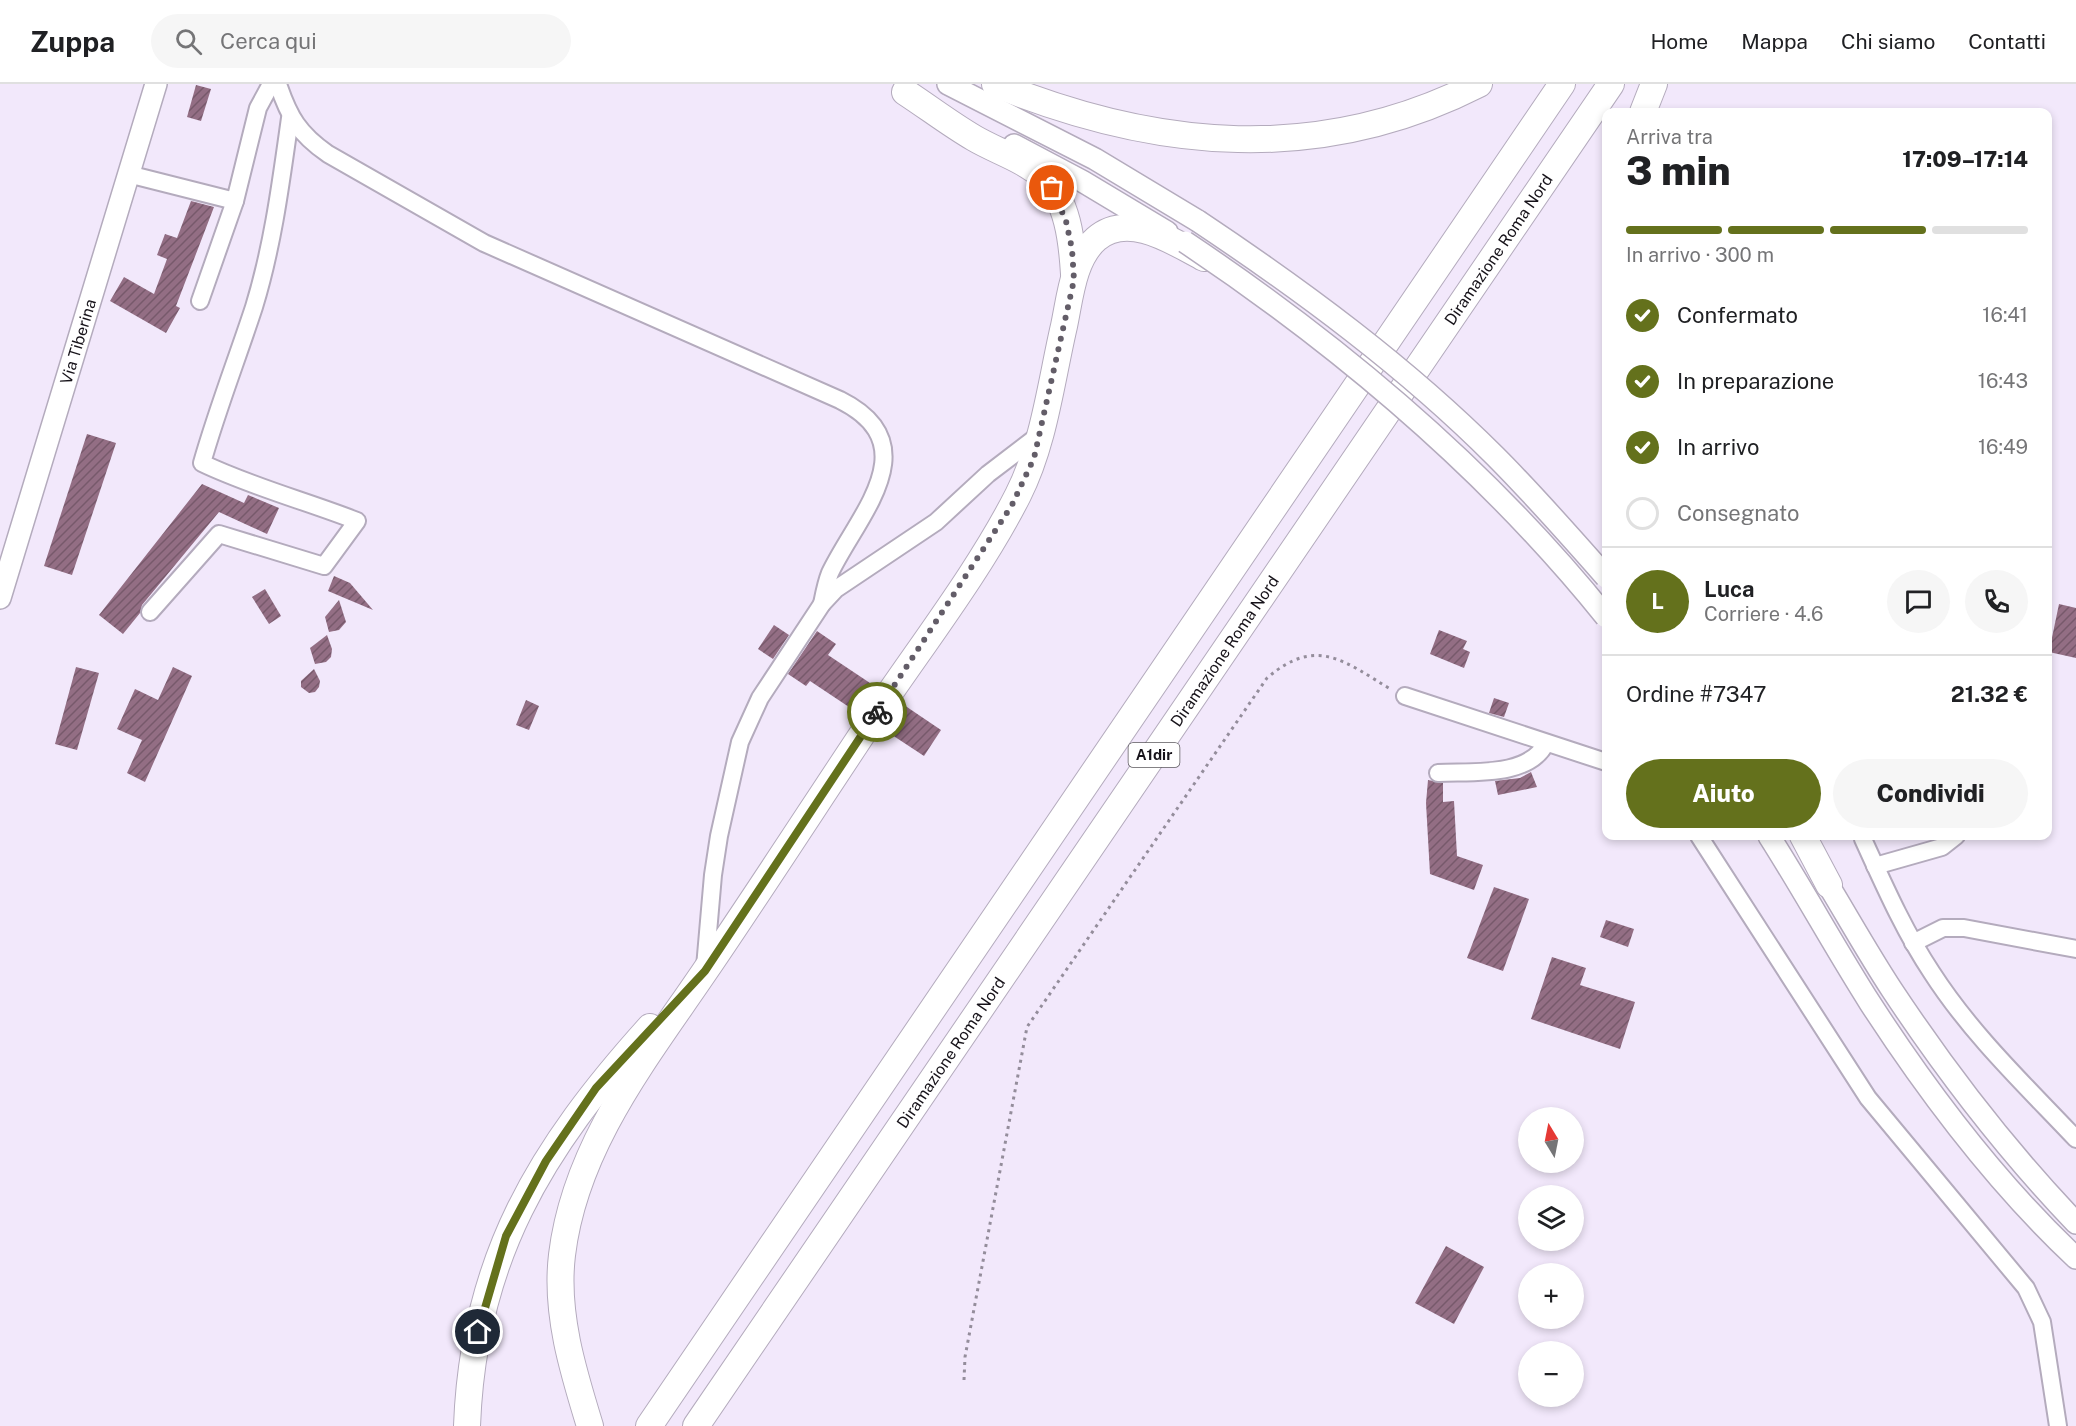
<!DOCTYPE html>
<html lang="it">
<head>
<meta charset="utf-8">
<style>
  :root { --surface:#fff; --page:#f6f6f6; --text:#202124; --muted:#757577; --line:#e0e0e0; --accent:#64711c }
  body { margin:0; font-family:"Public Sans",sans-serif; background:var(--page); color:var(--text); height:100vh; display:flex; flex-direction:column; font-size:22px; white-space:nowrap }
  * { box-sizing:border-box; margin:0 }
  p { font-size:20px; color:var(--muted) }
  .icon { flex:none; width:33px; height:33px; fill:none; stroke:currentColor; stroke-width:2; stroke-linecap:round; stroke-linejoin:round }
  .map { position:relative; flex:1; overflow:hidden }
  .panel { position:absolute; left:1602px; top:24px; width:450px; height:732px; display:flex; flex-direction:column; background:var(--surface); border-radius:12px; box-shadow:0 3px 9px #0003 }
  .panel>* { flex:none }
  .needle { width:39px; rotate:350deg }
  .fabs { position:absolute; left:1518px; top:1023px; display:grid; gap:12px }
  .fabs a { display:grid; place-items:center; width:66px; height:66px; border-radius:50%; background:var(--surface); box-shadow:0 3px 9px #0003; font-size:30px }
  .pin { position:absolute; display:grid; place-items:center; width:51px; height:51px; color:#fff; margin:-26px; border:3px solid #fff; border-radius:50%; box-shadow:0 2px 6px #0007 }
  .courier { position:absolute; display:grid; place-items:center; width:60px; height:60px; margin:-30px; border:4px solid #64711c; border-radius:50%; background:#fff; color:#222; box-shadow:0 2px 8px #0007 }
  .summary em { font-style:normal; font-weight:800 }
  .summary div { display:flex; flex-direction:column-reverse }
  .summary { display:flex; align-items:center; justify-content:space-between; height:102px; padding:0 24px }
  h1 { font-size:39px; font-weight:800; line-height:45px }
  .bar { display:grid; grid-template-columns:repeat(4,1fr); gap:9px 6px; align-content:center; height:72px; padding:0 24px }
  .bar i { height:8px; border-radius:4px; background:var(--line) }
  .bar .active { background:var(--accent) }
  .bar p { grid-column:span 4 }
  .line { display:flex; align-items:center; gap:15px; padding:0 24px; border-top:2px solid var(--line) }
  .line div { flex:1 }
  .round { display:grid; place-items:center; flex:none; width:63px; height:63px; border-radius:32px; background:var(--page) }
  ol { padding:0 24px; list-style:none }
  li { display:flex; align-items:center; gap:18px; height:66px }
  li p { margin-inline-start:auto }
  li .icon { padding:6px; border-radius:50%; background:var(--accent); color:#fff; stroke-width:4 }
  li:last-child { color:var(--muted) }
  li i { width:33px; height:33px; border:3px solid var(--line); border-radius:50% }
  .cta { display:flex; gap:12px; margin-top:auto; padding:12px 24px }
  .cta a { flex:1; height:69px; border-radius:36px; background:var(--accent); color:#fff; font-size:24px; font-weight:800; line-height:69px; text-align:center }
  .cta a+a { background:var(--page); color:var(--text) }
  header { display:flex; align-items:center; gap:36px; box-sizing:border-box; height:84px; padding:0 30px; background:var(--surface); border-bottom:2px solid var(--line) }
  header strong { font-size:28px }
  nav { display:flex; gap:33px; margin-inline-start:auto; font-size:21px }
  .search { width:420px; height:54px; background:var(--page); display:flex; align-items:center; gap:15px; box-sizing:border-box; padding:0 21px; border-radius:33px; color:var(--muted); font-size:22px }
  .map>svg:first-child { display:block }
  .building { fill:url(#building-hatch) }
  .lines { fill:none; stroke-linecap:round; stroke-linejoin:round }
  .minor-casing { stroke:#b4abbd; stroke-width:20 }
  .major-casing { stroke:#b4abbd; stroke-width:24 }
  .highway-casing { stroke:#b4abbd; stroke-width:28 }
  .path { stroke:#948d9b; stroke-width:3; stroke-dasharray:3 4.5; stroke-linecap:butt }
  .minor { stroke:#fff; stroke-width:16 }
  .major { stroke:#fff; stroke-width:21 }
  .highway { stroke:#fff; stroke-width:26 }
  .major-bridge-casing { stroke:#b4abbd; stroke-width:24; stroke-linecap:butt }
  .major-bridge { stroke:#fff; stroke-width:21 }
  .done { stroke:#635d68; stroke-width:6; stroke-dasharray:0 10.8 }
  .route { stroke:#64711c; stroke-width:8 }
  .labels { text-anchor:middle; stroke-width:6; stroke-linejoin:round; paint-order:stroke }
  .shield { fill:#fff; stroke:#5c595e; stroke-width:1.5 }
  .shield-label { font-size:15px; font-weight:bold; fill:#161219 }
  .street-label { font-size:16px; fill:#161219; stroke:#fff }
</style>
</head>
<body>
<header>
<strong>Zuppa</strong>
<div class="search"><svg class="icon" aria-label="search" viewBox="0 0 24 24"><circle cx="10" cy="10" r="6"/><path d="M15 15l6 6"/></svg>Cerca qui</div>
<nav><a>Home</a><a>Mappa</a><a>Chi siamo</a><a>Contatti</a></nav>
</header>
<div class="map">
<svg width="2076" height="1342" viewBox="0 0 2076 1342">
  <defs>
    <pattern id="building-hatch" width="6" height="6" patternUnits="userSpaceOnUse" patternTransform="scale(1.5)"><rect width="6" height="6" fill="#936e84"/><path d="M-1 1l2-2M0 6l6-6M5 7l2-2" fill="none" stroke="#77596b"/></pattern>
  </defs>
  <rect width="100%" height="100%" fill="#f2e8fb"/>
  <!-- building -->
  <g class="building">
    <path d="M196,1L211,5L201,37L187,33Z"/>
    <path d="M191,117L214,123L176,222L180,224L166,249L110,217L124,193L154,210L167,175L157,171L165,150L177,154Z"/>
    <path d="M87,350L116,359L72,491L44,482Z"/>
    <path d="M202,400L244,419L248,411L279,424L267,450L219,428L142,521L140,529L123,550L99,531Z"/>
    <path d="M334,492L350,499L373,526L328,507Z"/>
    <path d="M265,505L281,532L269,540L252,513Z"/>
    <path d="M339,516L346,538L339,546L329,548L325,533Z"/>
    <path d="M2059,520L2076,524V574L2049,568Z"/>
    <path d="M774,541L789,551L773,575L758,565Z"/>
    <path d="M1439,546L1467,557L1463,565L1470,568L1464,584L1430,570Z"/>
    <path d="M817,547L836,560L828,571L876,603L858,629L810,597L806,602L788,590Z"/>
    <path d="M327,551L332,565L331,573L326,578L315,580L310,564Z"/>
    <path d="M76,583L99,589L77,666L55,660Z"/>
    <path d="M173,583L192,592L145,698L127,689L142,656L117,645L135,605L158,616Z"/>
    <path d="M314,585L320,597L319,603L315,608L309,609L301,603V597Z"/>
    <path d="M1494,614L1509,619L1504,633L1489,629Z"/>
    <path d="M526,616L539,622L529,646L516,641Z"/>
    <path d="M901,619L941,646L924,672L883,645Z"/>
    <path d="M1531,688L1537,703L1498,711L1495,697L1520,694Z"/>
    <path d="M1428,696L1443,699V718L1454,717L1457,772L1483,781L1474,806L1430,790L1426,719Z"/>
    <path d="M1494,803L1529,815L1503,887L1467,874Z"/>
    <path d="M1606,836L1634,845L1628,863L1600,853Z"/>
    <path d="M1552,873L1586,884L1580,901L1635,918L1620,965L1531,935Z"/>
    <path d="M1446,1162L1484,1183L1454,1240L1415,1219Z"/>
  </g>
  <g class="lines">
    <!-- minor casing -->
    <g class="minor-casing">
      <g id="minor">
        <path d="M278,0C289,33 299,50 328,70L484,159L840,316C930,361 857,432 830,489C826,499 824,510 822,520"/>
        <path d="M128,90L235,117L258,24L271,0"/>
        <path d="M200,217L235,117"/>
        <path d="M150,528L219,450L324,482L357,437C306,417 252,403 202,379C217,326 237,275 254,223C273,161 281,98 290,34"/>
        <path d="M1405,612L1606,678"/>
        <path d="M1438,689C1470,687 1529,694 1546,659"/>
        <path d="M1699,752L1868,1014L2026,1204L2042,1238L2058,1342"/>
        <path d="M1863,755C1884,801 1904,847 1932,889C1972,951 2026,1002 2076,1055"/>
        <path d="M1875,782L1942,763L1956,752"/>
        <path d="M1913,859L1943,844H1964L2076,865"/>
        <path d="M705,883L713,791L719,752L740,658L760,614L822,520L836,505L936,438L988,390L1039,351"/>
      </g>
    </g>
    <!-- major casing -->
    <g class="major-casing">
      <g id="major">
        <path d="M948,0L1095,75L1198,137"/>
        <path d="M1014,61L1082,97L1167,148"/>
        <path id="s1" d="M0,514L156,0"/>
        <path d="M1769,752C1804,807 1835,864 1870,919C1929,1010 1997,1100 2076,1174"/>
        <path d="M1821,789C1845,828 1867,868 1892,906C1947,989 2008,1068 2076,1139"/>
      </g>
    </g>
    <!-- highway casing -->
    <g class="highway-casing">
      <g id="highway">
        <path d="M995,0C1157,66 1320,81 1479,0"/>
        <path d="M905,8C928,23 950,40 974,54C996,67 1023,75 1042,92C1068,116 1072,157 1074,190"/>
        <path d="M1643,28L1654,0"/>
        <path d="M1803,752L1829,801"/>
        <path d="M467,1342C473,1175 541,1064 650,943"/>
        <path d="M590,1342C573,1287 555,1229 562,1171C575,1062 646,974 705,887C767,796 826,704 887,613C931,549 983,480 1018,411C1044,360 1051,298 1064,242C1070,214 1073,175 1096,155C1128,127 1174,158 1204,174"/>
        <path d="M649,1342L1562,0"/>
        <path id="s2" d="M696,1342L1611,0"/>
      </g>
    </g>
    <!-- path -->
    <path class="path" d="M964,1296L965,1273L1027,943L1267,594C1317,551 1345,578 1392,606"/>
    <!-- minor -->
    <use href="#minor" class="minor"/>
    <!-- major -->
    <use href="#major" class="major"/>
    <!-- highway -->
    <use href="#highway" class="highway"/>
    <!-- major-bridge casing -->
    <g class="major-bridge-casing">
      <g id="major-bridge">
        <path d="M1198,137C1303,207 1406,283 1495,372C1534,411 1570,452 1606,493"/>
        <path d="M1185,158C1342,263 1487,385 1606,533"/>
      </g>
    </g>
    <!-- major-bridge -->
    <use href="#major-bridge" class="major-bridge"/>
  </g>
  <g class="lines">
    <!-- done -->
    <path class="done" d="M877,628L1012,421L1034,374L1074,196L1072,165L1066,137L1052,104"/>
    <!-- route -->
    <path class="route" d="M478,1248L506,1152L546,1077L596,1004L705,887L877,628"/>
  </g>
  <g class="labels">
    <!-- shield labels -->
    <rect class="shield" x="1128.5" y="659" width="51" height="24" rx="4.5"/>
    <g class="shield-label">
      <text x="1154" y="676">A1dir</text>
    </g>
    <!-- street labels -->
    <g class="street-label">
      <text dy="6" stroke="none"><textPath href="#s2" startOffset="1424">Diramazione Roma Nord</textPath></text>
      <text dy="6" stroke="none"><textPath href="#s1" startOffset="268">Via Tiberina</textPath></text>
      <text dy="6" stroke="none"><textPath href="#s2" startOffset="938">Diramazione Roma Nord</textPath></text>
      <text dy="6" stroke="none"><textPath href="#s2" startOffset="452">Diramazione Roma Nord</textPath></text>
    </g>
  </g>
</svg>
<div class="fabs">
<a><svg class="needle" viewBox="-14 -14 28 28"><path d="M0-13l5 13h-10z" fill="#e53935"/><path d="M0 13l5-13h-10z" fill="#757577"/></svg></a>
<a><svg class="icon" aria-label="layers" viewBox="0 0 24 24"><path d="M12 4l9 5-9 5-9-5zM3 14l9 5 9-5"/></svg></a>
<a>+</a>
<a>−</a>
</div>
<div class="pin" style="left:1052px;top:104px;background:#ea580c"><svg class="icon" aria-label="bag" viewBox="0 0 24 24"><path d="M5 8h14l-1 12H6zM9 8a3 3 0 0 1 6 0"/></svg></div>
<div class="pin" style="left:478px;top:1248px;background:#1f2937"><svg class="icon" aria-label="home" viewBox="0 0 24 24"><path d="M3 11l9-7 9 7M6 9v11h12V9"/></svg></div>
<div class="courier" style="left:877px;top:628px"><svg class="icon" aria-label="bike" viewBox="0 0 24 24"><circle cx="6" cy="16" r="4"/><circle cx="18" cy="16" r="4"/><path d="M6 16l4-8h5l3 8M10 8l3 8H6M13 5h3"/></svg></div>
<section class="panel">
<div class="summary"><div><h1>3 min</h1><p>Arriva tra</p></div><em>17:09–17:14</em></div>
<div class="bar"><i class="active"></i><i class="active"></i><i class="active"></i><i></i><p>In arrivo · 300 m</p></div>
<ol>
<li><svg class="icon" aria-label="check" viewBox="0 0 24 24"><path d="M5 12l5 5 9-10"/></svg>Confermato<p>16:41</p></li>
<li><svg class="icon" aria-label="check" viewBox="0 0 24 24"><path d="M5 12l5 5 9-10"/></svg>In preparazione<p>16:43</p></li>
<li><svg class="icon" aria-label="check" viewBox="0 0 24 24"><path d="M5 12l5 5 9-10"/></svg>In arrivo<p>16:49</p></li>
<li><i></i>Consegnato</li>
</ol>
<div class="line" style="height:108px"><b class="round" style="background:var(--accent);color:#fff">L</b><div><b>Luca</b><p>Corriere · 4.6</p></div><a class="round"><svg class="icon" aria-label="chat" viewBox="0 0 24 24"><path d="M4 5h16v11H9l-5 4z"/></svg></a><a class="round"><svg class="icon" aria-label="phone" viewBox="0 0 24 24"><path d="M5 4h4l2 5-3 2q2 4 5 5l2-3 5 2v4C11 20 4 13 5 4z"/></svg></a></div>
<div class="line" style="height:78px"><div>Ordine #7347</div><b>21.32 €</b></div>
<div class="cta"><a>Aiuto</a><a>Condividi</a></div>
</section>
</div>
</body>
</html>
